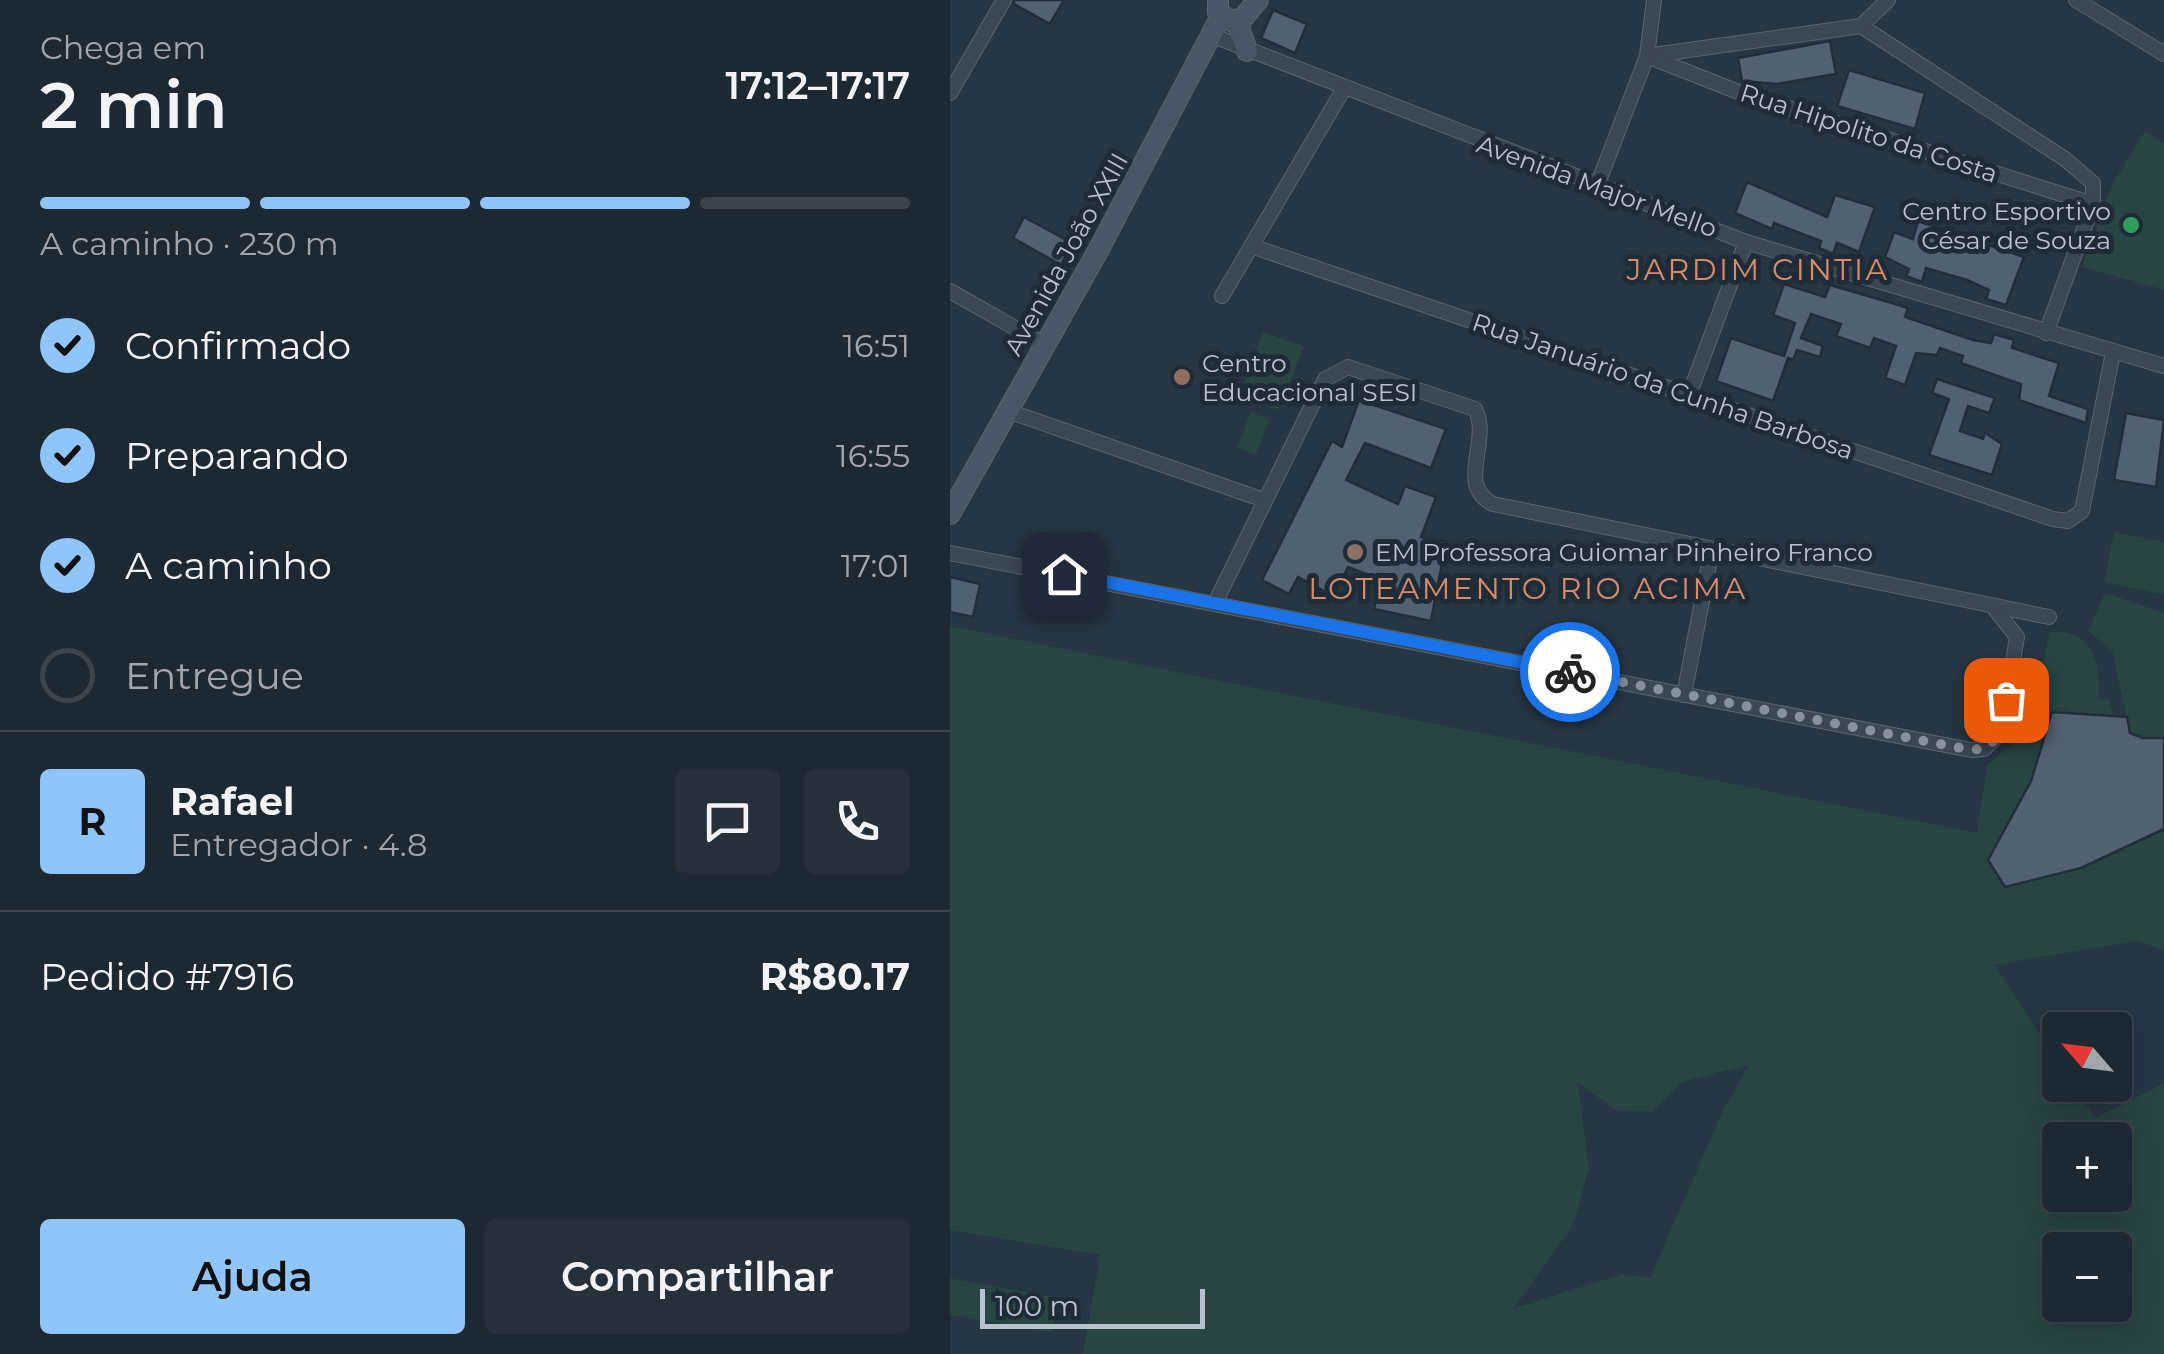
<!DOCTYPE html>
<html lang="pt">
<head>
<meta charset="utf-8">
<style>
  :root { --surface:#1c2832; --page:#25303a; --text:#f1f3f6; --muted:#a0a6ac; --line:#3a444d; --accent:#90c5f9 }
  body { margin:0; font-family:Montserrat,sans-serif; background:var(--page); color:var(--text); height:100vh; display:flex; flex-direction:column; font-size:38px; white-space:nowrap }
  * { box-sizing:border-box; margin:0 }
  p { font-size:32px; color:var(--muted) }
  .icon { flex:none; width:55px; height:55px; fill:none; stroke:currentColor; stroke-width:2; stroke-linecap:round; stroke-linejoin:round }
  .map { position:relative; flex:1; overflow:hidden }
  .side { display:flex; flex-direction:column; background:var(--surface); width:950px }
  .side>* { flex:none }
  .needle { width:65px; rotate:298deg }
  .controls { position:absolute; left:1092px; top:1012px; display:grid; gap:20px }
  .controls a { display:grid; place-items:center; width:90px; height:90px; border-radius:10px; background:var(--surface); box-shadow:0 5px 25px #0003,0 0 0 2px var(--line); font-size:50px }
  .scale { position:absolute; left:30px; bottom:25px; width:225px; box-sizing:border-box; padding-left:10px; border:5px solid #b8c2cc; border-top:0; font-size:28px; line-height:35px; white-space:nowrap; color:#b8c2cc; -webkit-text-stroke:8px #1f2c38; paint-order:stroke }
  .pin { position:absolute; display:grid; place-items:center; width:85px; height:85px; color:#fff; margin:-42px; border-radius:20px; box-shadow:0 5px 15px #0006 }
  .courier { position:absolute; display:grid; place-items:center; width:100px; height:100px; margin:-50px; border:8px solid #1a73e8; border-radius:50%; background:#fff; color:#222; box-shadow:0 2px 12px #0007 }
  .summary em { font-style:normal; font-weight:600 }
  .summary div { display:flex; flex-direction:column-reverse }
  .summary { display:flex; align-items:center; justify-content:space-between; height:170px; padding:0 40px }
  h1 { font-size:65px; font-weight:600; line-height:75px }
  .bar { display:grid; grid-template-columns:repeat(4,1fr); gap:15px 10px; align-content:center; height:120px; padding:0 40px }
  .bar i { height:12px; border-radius:8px; background:var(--line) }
  .bar .active { background:var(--accent) }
  .bar p { grid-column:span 4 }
  .line { display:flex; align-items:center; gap:25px; padding:0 40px; border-top:2px solid var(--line) }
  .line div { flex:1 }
  .round { display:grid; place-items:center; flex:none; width:105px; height:105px; border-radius:10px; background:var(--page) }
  ol { padding:0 40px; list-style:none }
  li { display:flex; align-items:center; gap:30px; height:110px }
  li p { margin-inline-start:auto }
  li .icon { padding:10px; border-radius:50%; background:var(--accent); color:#111; stroke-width:4 }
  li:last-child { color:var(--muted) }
  li i { width:55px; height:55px; border:5px solid var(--line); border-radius:50% }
  .button { display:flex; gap:20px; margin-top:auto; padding:20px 40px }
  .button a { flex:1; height:115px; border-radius:10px; background:var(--accent); color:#111; font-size:40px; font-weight:600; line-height:115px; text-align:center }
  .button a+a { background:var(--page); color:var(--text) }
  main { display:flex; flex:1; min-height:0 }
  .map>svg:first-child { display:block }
  .green { fill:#284443; fill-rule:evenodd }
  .building { fill:#526170; stroke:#212e3a; stroke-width:2.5 }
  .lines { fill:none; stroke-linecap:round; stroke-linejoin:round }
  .minor-casing { stroke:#596570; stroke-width:16 }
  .secondary-casing { stroke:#596570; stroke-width:22 }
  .minor { stroke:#3b4752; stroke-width:14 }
  .secondary { stroke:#495765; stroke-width:20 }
  .done { stroke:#85919c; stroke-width:10; stroke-dasharray:0 18 }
  .route { stroke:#1a73e8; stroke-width:12 }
  .leisure-dot { fill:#2e9e5b; stroke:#1f2c38; stroke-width:4 }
  .education-dot { fill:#8d6e63; stroke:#1f2c38; stroke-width:4 }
  .labels { text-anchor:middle; stroke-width:10; stroke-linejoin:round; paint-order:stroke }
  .street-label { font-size:25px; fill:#b8c2cc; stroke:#1f2c38 }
  .poi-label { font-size:25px; fill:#b8c2cc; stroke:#1f2c38; text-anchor:start }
  .quarter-label { font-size:30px; letter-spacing:2.5px; fill:#d78b68; stroke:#1f2c38 }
</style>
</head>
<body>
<main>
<section class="side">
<div class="summary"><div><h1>2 min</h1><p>Chega em</p></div><em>17:12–17:17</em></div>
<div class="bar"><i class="active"></i><i class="active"></i><i class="active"></i><i></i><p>A caminho · 230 m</p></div>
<ol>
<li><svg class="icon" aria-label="check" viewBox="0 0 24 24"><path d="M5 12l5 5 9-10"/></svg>Confirmado<p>16:51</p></li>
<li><svg class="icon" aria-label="check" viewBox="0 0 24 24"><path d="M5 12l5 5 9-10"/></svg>Preparando<p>16:55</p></li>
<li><svg class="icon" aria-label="check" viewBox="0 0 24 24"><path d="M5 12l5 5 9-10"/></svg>A caminho<p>17:01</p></li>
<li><i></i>Entregue</li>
</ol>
<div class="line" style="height:180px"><b class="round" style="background:var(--accent);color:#111">R</b><div><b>Rafael</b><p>Entregador · 4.8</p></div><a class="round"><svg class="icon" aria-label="chat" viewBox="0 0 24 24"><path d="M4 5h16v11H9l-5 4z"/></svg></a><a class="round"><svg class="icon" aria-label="phone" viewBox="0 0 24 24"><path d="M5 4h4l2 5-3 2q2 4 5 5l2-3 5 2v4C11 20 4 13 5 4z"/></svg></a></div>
<div class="line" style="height:130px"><div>Pedido #7916</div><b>R$80.17</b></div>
<div class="button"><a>Ajuda</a><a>Compartilhar</a></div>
</section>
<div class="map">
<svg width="1214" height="1354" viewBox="0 0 1214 1354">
  <rect width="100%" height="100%" fill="#263643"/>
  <!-- green -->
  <g class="green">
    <path d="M1195,131L1214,143V290L1132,267L1163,183Z"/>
    <path d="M313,332L354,346L329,410L290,395Z"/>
    <path d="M301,412L320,420L305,455L287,447Z"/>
    <path d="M1164,532L1214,542V595L1154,582Z"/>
    <path d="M1155,593L1214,613V738H1193L1180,733L1162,651L1138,631Z"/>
    <path d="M0,626L1027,833L1037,765L1061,745L1071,709L1086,710L1099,632C1143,626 1151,665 1149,698L1159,700L1164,716L1102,712L1081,781L1038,860L1055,887L1214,829V950L1188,941L1045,965L1110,1065V1085H1123L1145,1118L1214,1083V1354H133L150,1255L0,1230ZM799,1065L772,1112L700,1278L673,1274L564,1308L623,1225L639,1168L628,1083L666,1110L703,1112L732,1082ZM1110,1140H1165V1195H1110ZM1110,1250H1165V1305H1110Z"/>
    <path d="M0,1278L109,1298L102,1332L0,1315Z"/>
  </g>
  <!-- building -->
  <g class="building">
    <path d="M64,0H114L100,24L64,4Z"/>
    <path d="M323,10L357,24L345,53L311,38Z"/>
    <path d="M880,41L886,74L827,84L792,81L788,58Z"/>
    <path d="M899,70L975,93L965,129L887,106Z"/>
    <path d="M797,182L877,217L885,195L925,207L909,252L887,243L883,254L869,248L871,241L824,223L822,229L785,213Z"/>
    <path d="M74,217L122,243L111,265L63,238Z"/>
    <path d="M968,221L1074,257L1056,305L1036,299L1039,290L1017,280L976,268L972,282L956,276L959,269L935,257L944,232L963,239Z"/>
    <path d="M834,284L875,297L880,285L942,303L958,308L955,317L1023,340L1041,343L1044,334L1064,340L1062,348L1109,363L1099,396L1138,409L1136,423L1069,400L1071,384L1011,363L1013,356L990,348L987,355L966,353L955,385L935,378L946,346L924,338L920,348L886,336L891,324L861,314L851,338L873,346L870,357L847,350L843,360L838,358L823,401L766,381L781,338L834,356L845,323L823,315Z"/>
    <path d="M987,379L1045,398L1039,413L1018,406L1010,431L1033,439L1035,433L1052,444L1042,475L979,455L999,399L982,393Z"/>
    <path d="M409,400L496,429L481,468L415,443L396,480L448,504L455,486L486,497L471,537L496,542L481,621L424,609L430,579L398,567L383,596L348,577L339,594L312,580L382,441L392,447Z"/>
    <path d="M1176,413L1214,420L1206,487L1164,480Z"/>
    <path d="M0,577L30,584L23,617L0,612Z"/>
    <path d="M1102,712L1177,717L1180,733L1193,738H1214V829L1131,868L1055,887L1038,860L1081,781Z"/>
  </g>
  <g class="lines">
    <!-- minor casing -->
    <g class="minor-casing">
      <g id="minor">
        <path d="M1126,0L1214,54"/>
        <path d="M911,26L1115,159L1143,183V204L1096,333"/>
        <path d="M261,35L796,242L1214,366"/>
        <path d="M703,55L911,26L938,0"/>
        <path d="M697,56L791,93L1143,204"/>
        <path d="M0,93L54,0"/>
        <path d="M647,186L697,56L704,0"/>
        <path d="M301,246L1103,519L1118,521L1132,511L1163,352"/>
        <path d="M0,291L95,345"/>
        <path d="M272,296L393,90"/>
        <path d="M739,395L796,242"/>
        <path d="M58,411L314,500"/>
        <path d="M0,553L1021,750L1034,749L1051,732L1067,637L1045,609"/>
        <path d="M266,601L375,379L398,367L525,409C542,440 505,485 543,504L1099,617"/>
        <path d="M734,695L762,549"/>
      </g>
    </g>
    <!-- secondary casing -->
    <g class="secondary-casing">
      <g id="secondary">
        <path d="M268,0V12L281,21L293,18L308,0"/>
        <path d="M287,21L297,51"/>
        <path d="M0,514L149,249L271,16"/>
      </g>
    </g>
    <!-- minor -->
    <use href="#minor" class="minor"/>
    <!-- secondary -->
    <use href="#secondary" class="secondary"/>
  </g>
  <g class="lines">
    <!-- done -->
    <path class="done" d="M620,672L1021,750C1051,748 1052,725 1056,700"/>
    <!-- route -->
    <path class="route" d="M114,574L620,672"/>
  </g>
  <!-- markers -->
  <circle class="leisure-dot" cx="1181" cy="225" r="10"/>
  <g class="education-dot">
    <circle cx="232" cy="377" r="10"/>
    <circle cx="405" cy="552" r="10"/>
  </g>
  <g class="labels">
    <!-- street labels -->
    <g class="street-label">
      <text transform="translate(919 133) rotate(18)" y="9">Rua Hipolito da Costa</text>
      <text transform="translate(647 186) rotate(20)" y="9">Avenida Major Mello</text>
      <text transform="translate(116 254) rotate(-61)" y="9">Avenida João XXIII</text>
      <text transform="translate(713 386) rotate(19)" y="9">Rua Januário da Cunha Barbosa</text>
    </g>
    <!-- poi labels -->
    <g class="poi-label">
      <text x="1161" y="220" text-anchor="end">Centro Esportivo<tspan x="1161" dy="29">César de Souza</tspan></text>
      <text x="252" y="372">Centro<tspan x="252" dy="29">Educacional SESI</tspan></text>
      <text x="425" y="561">EM Professora Guiomar Pinheiro Franco</text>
    </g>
    <!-- quarter labels -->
    <g class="quarter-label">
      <text x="808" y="280">JARDIM CINTIA</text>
      <text x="578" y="599">LOTEAMENTO RIO ACIMA</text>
    </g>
  </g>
</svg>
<div class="controls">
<a><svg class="needle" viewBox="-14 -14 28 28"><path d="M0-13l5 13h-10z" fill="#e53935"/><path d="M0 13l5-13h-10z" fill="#a0a6ac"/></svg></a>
<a>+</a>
<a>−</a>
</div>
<div class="scale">100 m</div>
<div class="pin" style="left:1056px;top:700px;background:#ea580c"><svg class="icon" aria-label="bag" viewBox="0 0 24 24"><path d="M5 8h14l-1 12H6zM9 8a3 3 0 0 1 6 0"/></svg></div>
<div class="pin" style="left:114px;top:574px;background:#1f2937"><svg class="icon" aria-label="home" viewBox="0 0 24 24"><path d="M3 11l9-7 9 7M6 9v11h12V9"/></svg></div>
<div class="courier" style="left:620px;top:672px"><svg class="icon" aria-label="bike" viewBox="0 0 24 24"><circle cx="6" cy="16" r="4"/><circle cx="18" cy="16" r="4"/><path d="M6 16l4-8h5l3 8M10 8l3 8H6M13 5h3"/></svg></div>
</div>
</main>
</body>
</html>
